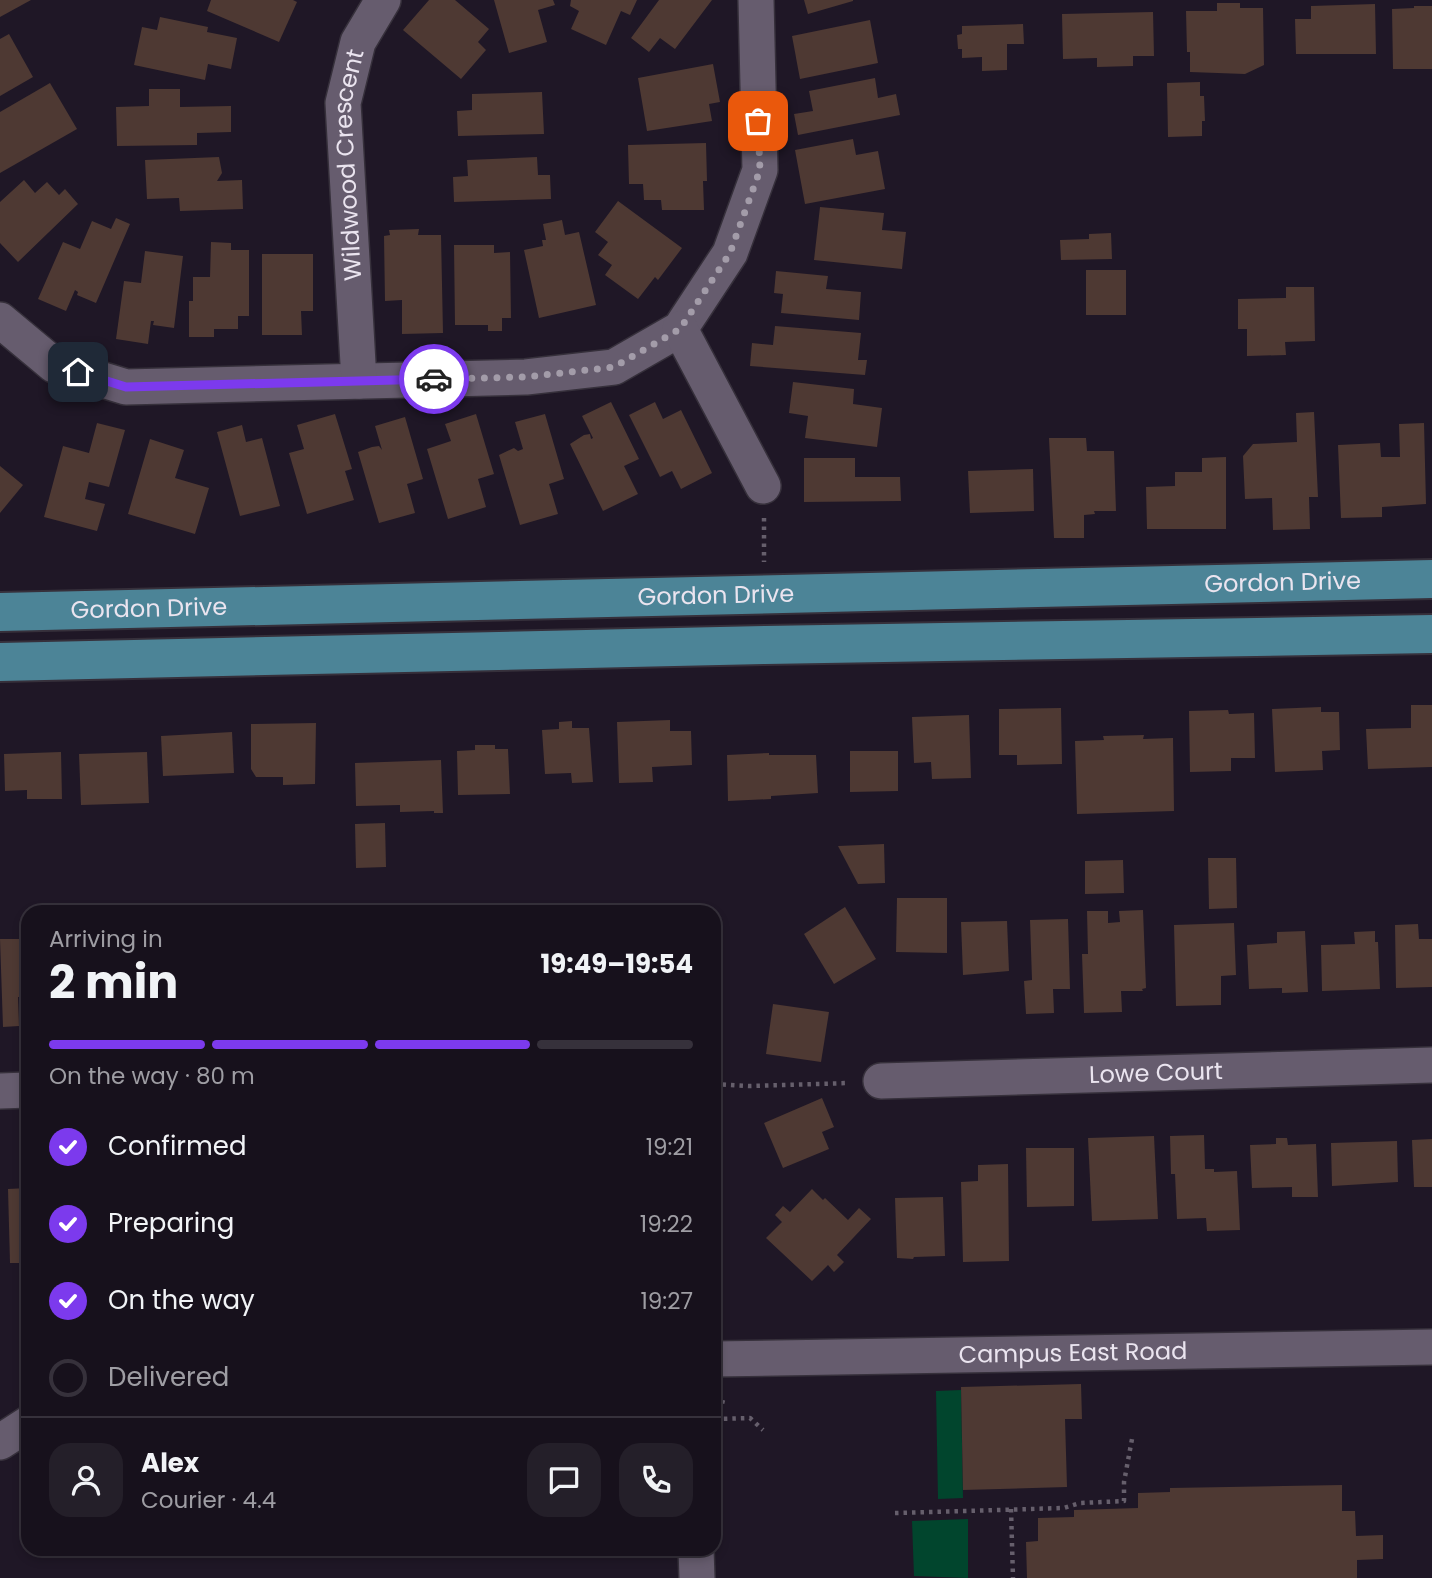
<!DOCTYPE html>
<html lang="en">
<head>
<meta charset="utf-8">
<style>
  :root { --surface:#17111c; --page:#241f29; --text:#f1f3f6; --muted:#9e9da3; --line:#36313b; --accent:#7c3aed }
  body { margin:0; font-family:Poppins,sans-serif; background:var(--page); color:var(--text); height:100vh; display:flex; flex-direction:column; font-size:26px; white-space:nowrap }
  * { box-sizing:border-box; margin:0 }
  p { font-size:23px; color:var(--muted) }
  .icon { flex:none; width:38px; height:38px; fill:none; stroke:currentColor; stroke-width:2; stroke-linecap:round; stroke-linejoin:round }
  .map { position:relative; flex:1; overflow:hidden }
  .details { position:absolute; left:21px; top:905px; width:700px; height:651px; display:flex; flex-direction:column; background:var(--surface); border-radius:21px; box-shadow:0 4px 10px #0003,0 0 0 2px var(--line) }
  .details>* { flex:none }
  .pin { position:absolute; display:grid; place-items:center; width:60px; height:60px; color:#fff; margin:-30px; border-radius:14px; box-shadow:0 4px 10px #0006 }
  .courier { position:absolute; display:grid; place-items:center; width:70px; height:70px; margin:-35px; border:5px solid #7c3aed; border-radius:50%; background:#fff; color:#222; box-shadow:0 2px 9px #0007 }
  .summary em { font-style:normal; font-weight:700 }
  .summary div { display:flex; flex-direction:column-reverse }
  .summary { display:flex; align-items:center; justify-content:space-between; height:119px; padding:0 28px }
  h1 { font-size:46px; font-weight:700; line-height:52px }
  .bar { display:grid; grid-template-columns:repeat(4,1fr); gap:10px 7px; align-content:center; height:84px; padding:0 28px }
  .bar i { height:9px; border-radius:5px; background:var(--line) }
  .bar .active { background:var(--accent) }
  .bar p { grid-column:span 4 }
  .line { display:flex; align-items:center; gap:18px; padding:0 28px; border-top:2px solid var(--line) }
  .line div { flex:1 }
  .round { display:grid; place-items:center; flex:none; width:74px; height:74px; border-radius:21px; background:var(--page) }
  ol { padding:0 28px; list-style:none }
  li { display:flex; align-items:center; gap:21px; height:77px }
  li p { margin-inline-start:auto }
  li .icon { padding:7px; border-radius:50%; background:var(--accent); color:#fff; stroke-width:4 }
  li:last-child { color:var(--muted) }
  li i { width:38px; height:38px; border:4px solid var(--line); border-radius:50% }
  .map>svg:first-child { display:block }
  .green { fill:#01452d }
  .building { fill:#4e3933 }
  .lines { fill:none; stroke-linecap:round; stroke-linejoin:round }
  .minor-casing { stroke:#36303b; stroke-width:38 }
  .major-casing { stroke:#36303b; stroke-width:42 }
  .path { stroke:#665f6c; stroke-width:4.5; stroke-dasharray:3.5 5; stroke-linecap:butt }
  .minor { stroke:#665c6e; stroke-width:35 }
  .major { stroke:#4c8497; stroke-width:38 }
  .done { stroke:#a39ca9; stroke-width:7; stroke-dasharray:0 12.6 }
  .route { stroke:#7c3aed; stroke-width:9 }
  .labels { text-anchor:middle; stroke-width:7; stroke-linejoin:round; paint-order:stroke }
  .street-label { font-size:24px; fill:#eae4ef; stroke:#07050a }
</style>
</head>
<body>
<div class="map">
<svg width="1432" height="1578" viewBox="0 0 1432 1578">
  <rect width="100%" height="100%" fill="#1f1726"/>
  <!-- green -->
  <g class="green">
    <path d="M961,1390L963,1498L938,1499L936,1391Z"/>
    <path d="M968,1519V1578L914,1576L912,1521Z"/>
  </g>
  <!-- building -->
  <g class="building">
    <path d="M0,0H31L0,17Z"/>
    <path d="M211,0H293L297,2L279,42L207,11Z"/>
    <path d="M429,0H455L489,29L478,42L486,50L461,79L403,30Z"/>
    <path d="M494,0H553L555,5L538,10L547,42L509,53Z"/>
    <path d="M571,0H637L630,15L621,11L606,45L571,29L579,11L570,6Z"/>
    <path d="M659,0H712L675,49L660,38L649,52L631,38Z"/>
    <path d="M804,0H853V1L808,14Z"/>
    <path d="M1217,3H1240V8H1263L1264,65L1245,74L1190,72V52H1187L1186,11H1217Z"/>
    <path d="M1375,4L1376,54H1296L1295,19H1311V6Z"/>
    <path d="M1414,6H1432V69H1393L1392,9L1414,8Z"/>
    <path d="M1153,12L1154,56H1133V66L1097,67V58L1063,59L1062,14Z"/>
    <path d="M160,17L208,27L207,32L237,38L231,69L208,64L205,80L134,65L142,27L157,30Z"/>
    <path d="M870,20L878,63L800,79L792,36Z"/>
    <path d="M1023,24L1024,44H1007V70L982,71V57L962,58V49H958L957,35L962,34V26Z"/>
    <path d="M9,34L33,77L0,96V39Z"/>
    <path d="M713,64L720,102L709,104L712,121L647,131L638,78Z"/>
    <path d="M875,78L878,98L896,94L900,115L798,135L794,114L813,111L809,91Z"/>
    <path d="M1200,82V96H1204L1205,121H1202V136L1168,137L1167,83Z"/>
    <path d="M50,83L77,129L0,173V112Z"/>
    <path d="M149,89H180V107L231,106V132L197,133V145L117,146L116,107L149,106Z"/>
    <path d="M542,92L544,134L458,136L457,111L472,110V94Z"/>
    <path d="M853,139L856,155L878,151L885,189L805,204L795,150Z"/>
    <path d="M706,143L707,181H703L704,210H662L661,200H644L643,184H629L628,145Z"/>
    <path d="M219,157L222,173L217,181L242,180L243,209L180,211L179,198L147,199L145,160Z"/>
    <path d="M537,157L538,175H550L551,199L454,202L453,177L468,176L467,160Z"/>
    <path d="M24,180L35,193L47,182L59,195L65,189L78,204L18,262L0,243V202Z"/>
    <path d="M618,201L682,248L658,280L655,277L638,299L605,275L612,265L598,255L608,242L595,232Z"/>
    <path d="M820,207L884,213L882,230L906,232L902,269L814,260Z"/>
    <path d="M116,218L130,224L96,303L77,295L78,292L75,290L66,311L38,299L63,242L80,249L92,221L111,229Z"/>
    <path d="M562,220L565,235L579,232L596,305L539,318L524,250L543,246L542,240H546L543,224Z"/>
    <path d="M419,229L418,235H441L443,333L402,334V300L385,301L384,236L390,235L389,230Z"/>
    <path d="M1111,233L1112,259L1061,260L1060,240L1089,239V234Z"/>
    <path d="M211,242L231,243V250H249V316H238V329H214V337H189V301H193V277H210Z"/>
    <path d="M454,245H494V253L510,252L511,318H502V331H488V325H455Z"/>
    <path d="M145,251L183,256L174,328L153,325L154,321H151L148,344L116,339L124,281L141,283Z"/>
    <path d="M262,254H313V311H301L302,335H262Z"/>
    <rect x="1086" y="270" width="40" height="45"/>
    <path d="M776,271L828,276L826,289L861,292L859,320L781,313L783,294L774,293Z"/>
    <path d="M1286,287H1314L1315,341L1285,342L1286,355L1247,356V329H1238V299L1286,298Z"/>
    <path d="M775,326L861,333L858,360H867L865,375L750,366L752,343L773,345Z"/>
    <path d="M793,382L854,389L853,404L882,408L877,447L805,438L808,416L789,413Z"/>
    <path d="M611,402L639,459L624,466L638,494L603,511L570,444L584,435L590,434L591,439L593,438L582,416Z"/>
    <path d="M655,402L663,419L681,410L712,473L681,489L672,471L660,477L629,415Z"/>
    <path d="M1314,412L1318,497H1309L1310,529L1273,530L1272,498L1245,499L1243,456L1253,444L1297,442L1296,413Z"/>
    <path d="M335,414L352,469L345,471L354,500L307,514L289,453L304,449L297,425Z"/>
    <path d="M476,414L494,474L478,479L486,507L448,519L427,449L451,441L445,424Z"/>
    <path d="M545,414L564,479L549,484L558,514L520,525L499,455L514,448L518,451L523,449L515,422Z"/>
    <path d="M405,417L423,479L407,484L415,513L379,523L358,452L372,447L379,446L382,450L375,426Z"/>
    <path d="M97,423L125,430L109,487L89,482L85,499L105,504L97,531L44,517L63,446L89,453Z"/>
    <path d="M1424,423L1426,504L1382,507V517L1341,518L1338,445L1380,443L1381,457H1400L1399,424Z"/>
    <path d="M242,425L246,442L262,438L280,506L240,516L217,432Z"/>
    <path d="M1049,438H1086L1087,451H1114L1116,511H1094L1095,514L1084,515V538H1054Z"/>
    <path d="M150,439L184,450L175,478L209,488L195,534L128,514Z"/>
    <path d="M1226,457V529H1147L1146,487L1175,486V472H1202V458Z"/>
    <path d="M804,458H855V477H900L901,501L804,502Z"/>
    <path d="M0,466L23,485L0,513Z"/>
    <path d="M1033,469L1034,511L970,513L968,471Z"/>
    <path d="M1411,705H1432V767L1368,769L1366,729L1411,728Z"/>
    <path d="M1321,707V712H1339L1340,750L1322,751L1323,770L1275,772L1272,709Z"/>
    <path d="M1061,708L1062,764L1017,765V755H999V709Z"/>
    <path d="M1228,710L1229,714L1254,713L1255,758H1231V771L1190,772L1189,711Z"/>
    <path d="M969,715L971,778L932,779L931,762L914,763L912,717Z"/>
    <path d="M670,720V731H691L692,765L652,767L653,782L619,783L617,722Z"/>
    <path d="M572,721V728H589L593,782L572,783L571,773L545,774L542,730L559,729V722Z"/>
    <path d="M316,723L315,784L283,785V777H256L251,769V724Z"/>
    <path d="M232,732L234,773L163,776L161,736Z"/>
    <path d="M1144,735L1143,739L1173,738L1174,811L1077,814L1075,741L1104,740L1103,736Z"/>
    <path d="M475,745H495V749H508L510,794L458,795L457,751L475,750Z"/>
    <path d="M850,751H898V791L850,792Z"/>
    <path d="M61,752L62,799H27V790L5,791L4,754Z"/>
    <path d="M147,752L149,803L81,805L79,754Z"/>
    <path d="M769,753V755H816L818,793L771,796V799L728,801L727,755Z"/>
    <path d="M441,760L443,813H434V811L400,812V805L356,806L355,763Z"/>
    <path d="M385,823L386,867L356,868L355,824Z"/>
    <path d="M884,844L885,883L858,884L838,846Z"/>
    <path d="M1208,858H1236L1237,908L1209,909Z"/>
    <path d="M1123,860L1124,893L1085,894V861Z"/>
    <path d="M897,898H947V953L896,952Z"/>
    <path d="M845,907L876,959L834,984L804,934Z"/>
    <path d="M1143,910L1146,988L1142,989L1143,991H1121L1122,1012L1084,1013L1082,954H1088L1087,911H1108V923L1120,922L1119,911Z"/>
    <path d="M1068,919L1070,989H1053L1054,1013L1026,1014L1024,981L1032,980L1030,920Z"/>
    <path d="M1007,921L1009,971L963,975L961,922Z"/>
    <path d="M1234,923L1236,975L1221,976V1005L1176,1006L1174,925Z"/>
    <path d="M1418,924L1419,939H1432V987L1396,988L1395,925Z"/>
    <path d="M19,929H28V1008H26L25,997H18L19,1026L3,1027L0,939H20Z"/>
    <path d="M1305,931L1308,992L1282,993V988L1249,989L1247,945L1277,943V932Z"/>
    <path d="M1375,931V942H1378L1380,989L1322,991L1321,945L1355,944L1354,932Z"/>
    <path d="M773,1004L829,1012L821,1062L766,1054Z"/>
    <path d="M822,1098L834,1127L822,1132L829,1149L783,1168L764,1123Z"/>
    <path d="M1204,1135L1205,1169H1214V1172L1237,1171L1240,1230L1207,1231L1206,1218L1177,1219L1175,1174H1171L1170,1136Z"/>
    <path d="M1154,1136L1158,1219L1092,1221L1088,1138Z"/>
    <path d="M1276,1138H1287L1288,1145L1316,1144L1318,1197H1292V1187L1252,1188L1250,1145L1276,1144Z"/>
    <path d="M1432,1139V1187H1414L1412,1140Z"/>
    <path d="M1397,1141L1398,1182L1332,1186L1331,1143Z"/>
    <path d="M1026,1148H1074V1206L1027,1207Z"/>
    <path d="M1008,1164L1009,1261L963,1262L961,1182L978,1181V1165Z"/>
    <path d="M28,1188V1263H10L8,1189Z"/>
    <path d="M812,1189L823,1200L825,1198L848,1220L859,1208L871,1219L837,1255L844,1262L834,1272L828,1265L812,1281L766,1238L782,1222L775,1215L783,1206L790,1212Z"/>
    <path d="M943,1197L945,1256L914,1257L913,1259L897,1258L895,1198Z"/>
    <path d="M1081,1384L1082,1419H1065L1067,1487L963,1490L961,1387Z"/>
    <path d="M1342,1485V1511H1355L1356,1536L1383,1535V1559L1357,1560V1578H1027L1026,1542L1038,1541V1518L1074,1517V1510L1138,1508V1493L1170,1492V1488Z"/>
  </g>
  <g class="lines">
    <!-- minor casing -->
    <g class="minor-casing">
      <g id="minor">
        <path d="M0,320L54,365L126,387L526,377L614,367L680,329L730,253L760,170L756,0"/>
        <path d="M680,329L763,486"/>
        <path id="s1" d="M359,381L343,103L358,42L383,0"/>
        <path id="s2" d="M881,1081L1432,1065"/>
        <path d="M0,1091L28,1090"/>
        <path id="s3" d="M714,1359L1432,1347"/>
        <path d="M0,1442L28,1424"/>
        <path d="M696,1549L697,1578"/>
      </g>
    </g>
    <!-- major casing -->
    <g class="major-casing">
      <g id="major">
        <path id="s4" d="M0,612L1432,579"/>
        <path d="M0,662L765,645L1432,634"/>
      </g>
    </g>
    <!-- path -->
    <g class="path">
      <path d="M764,518V562"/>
      <path d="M714,1084L749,1086L849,1083"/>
      <path d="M723,1400L718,1419L750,1418L763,1430"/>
      <path d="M1011,1509L1013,1578"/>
      <path d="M895,1513L1064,1508L1080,1503L1124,1501V1482L1132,1439"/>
    </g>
    <!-- minor -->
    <use href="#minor" class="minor"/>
    <!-- major -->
    <use href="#major" class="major"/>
  </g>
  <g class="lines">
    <!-- done -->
    <path class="done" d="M434,379L526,377L614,367L680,329L730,253L760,170L758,121"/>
    <!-- route -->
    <path class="route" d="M78,372L126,387L434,379"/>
  </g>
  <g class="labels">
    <!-- street labels -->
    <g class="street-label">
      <text dy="8" stroke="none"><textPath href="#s1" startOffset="217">Wildwood Crescent</textPath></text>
      <text dy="8" stroke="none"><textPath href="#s4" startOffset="1283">Gordon Drive</textPath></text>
      <text dy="8" stroke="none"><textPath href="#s4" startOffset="716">Gordon Drive</textPath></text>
      <text dy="8" stroke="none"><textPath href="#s4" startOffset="149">Gordon Drive</textPath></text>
      <text dy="8" stroke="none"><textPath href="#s2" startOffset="275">Lowe Court</textPath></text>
      <text dy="8" stroke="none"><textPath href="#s3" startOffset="359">Campus East Road</textPath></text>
    </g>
  </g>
</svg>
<div class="pin" style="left:758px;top:121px;background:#ea580c"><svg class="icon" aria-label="bag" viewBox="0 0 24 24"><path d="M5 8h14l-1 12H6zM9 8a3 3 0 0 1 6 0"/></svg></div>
<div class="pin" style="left:78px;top:372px;background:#1f2937"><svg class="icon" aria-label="home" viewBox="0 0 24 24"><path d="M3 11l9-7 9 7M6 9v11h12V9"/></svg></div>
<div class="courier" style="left:434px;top:379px"><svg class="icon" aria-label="car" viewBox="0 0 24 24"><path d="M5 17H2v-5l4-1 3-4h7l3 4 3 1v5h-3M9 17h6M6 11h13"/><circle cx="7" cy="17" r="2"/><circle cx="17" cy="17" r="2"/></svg></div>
<section class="details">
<div class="summary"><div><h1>2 min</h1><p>Arriving in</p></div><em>19:49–19:54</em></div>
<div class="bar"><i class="active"></i><i class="active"></i><i class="active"></i><i></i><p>On the way · 80 m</p></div>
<ol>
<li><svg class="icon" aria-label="check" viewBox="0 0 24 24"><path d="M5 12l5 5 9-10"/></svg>Confirmed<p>19:21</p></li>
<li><svg class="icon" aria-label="check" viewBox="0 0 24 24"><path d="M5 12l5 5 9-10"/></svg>Preparing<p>19:22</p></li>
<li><svg class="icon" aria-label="check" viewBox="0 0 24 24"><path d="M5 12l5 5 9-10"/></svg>On the way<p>19:27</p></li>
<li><i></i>Delivered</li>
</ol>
<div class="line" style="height:126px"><a class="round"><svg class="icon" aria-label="person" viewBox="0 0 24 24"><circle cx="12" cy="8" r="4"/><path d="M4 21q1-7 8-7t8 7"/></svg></a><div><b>Alex</b><p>Courier · 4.4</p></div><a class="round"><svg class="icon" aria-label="chat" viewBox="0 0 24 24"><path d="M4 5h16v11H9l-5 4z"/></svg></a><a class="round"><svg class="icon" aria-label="phone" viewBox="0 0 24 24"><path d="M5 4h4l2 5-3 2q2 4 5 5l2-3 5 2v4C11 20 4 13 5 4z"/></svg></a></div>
</section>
</div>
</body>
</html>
